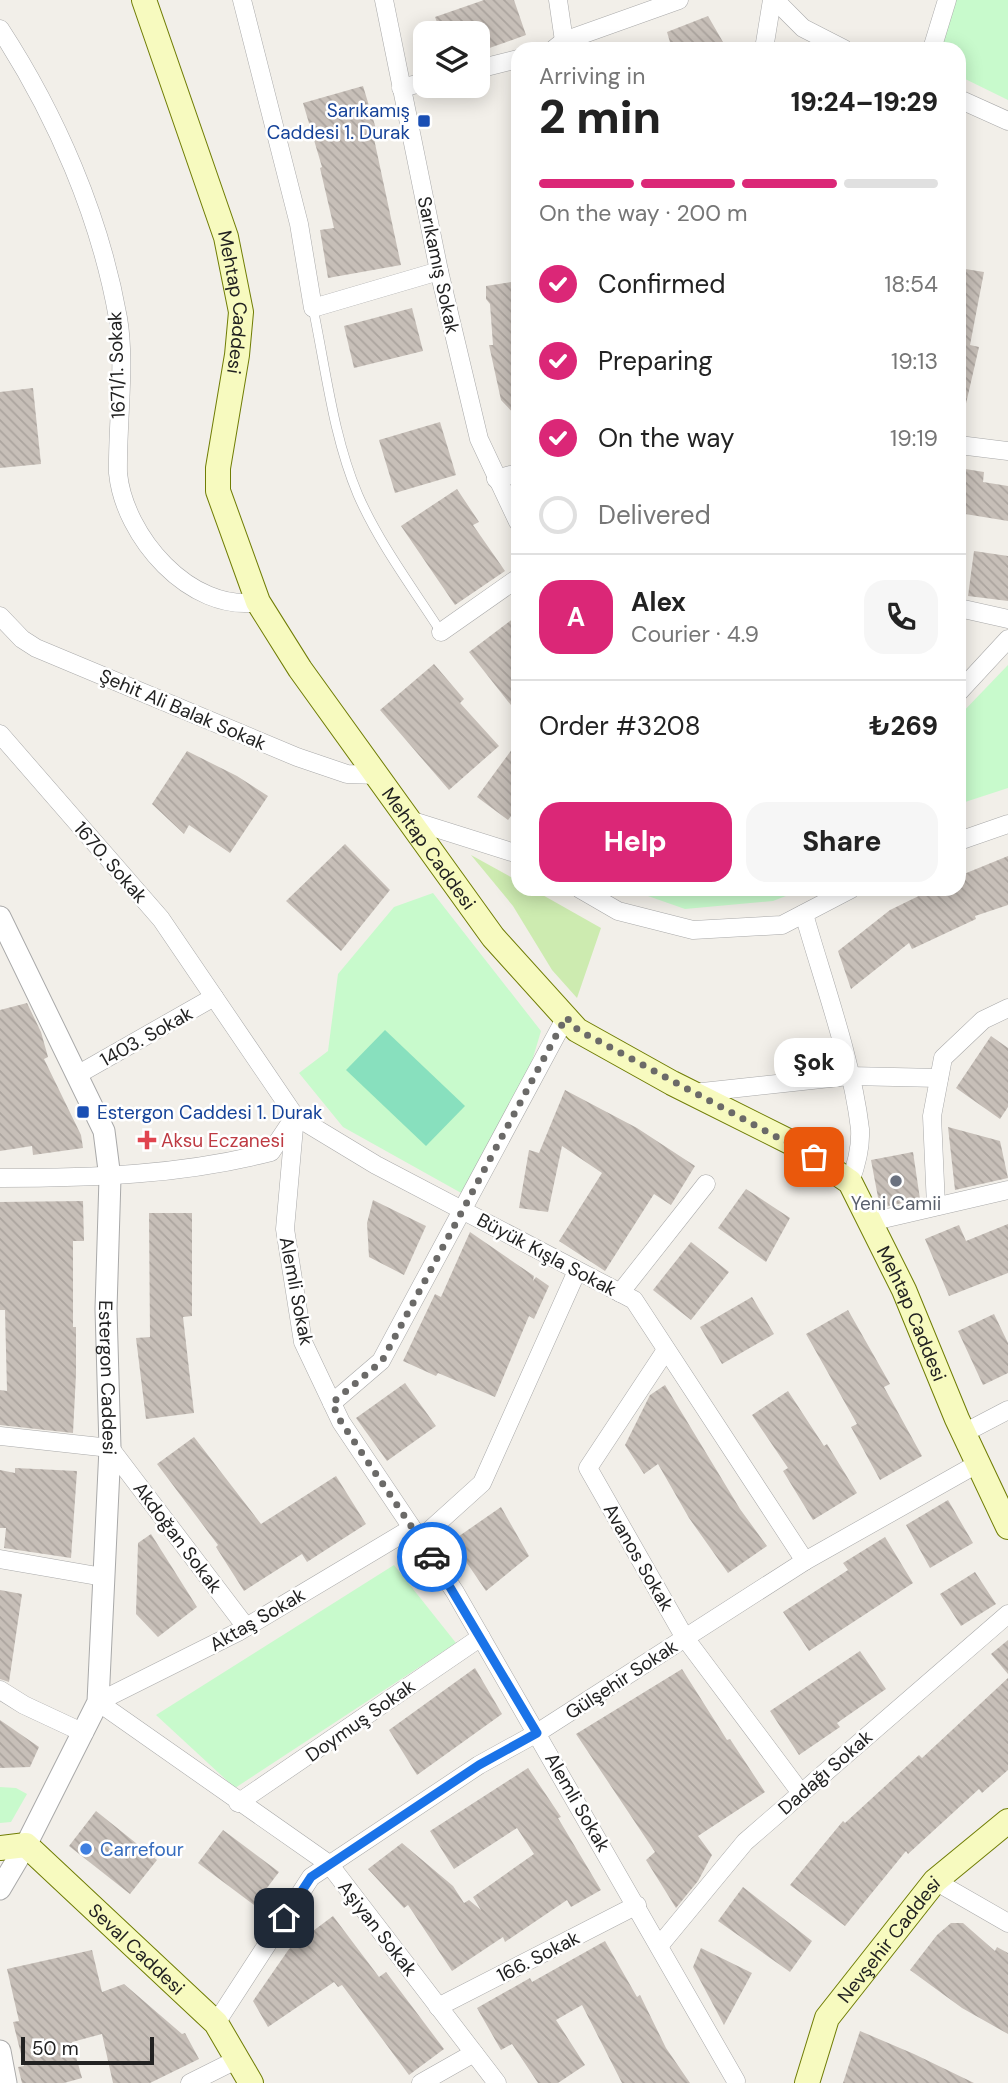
<!DOCTYPE html>
<html lang="en">
<head>
<meta charset="utf-8">
<style>
  :root { --surface:#fff; --page:#f6f6f6; --text:#222; --muted:#767676; --line:#e0e0e0; --accent:#db2777 }
  body { margin:0; font-family:"DM Sans",sans-serif; background:var(--page); color:var(--text); height:100vh; display:flex; flex-direction:column; font-size:26px; white-space:nowrap }
  * { box-sizing:border-box; margin:0 }
  p { font-size:23px; color:var(--muted) }
  .icon { flex:none; width:38px; height:38px; fill:none; stroke:currentColor; stroke-width:2; stroke-linecap:round; stroke-linejoin:round }
  .map { position:relative; flex:1; overflow:hidden }
  .panel { position:absolute; left:511px; top:42px; width:455px; height:854px; display:flex; flex-direction:column; background:var(--surface); border-radius:21px; box-shadow:0 4px 18px #0003 }
  .panel>* { flex:none }
  .controls { position:absolute; left:413px; top:21px; display:grid; gap:14px }
  .controls a { display:grid; place-items:center; width:77px; height:77px; border-radius:14px; background:var(--surface); box-shadow:0 4px 18px #0003; font-size:35px }
  .scale { position:absolute; left:21px; bottom:18px; width:133px; box-sizing:border-box; padding-left:7px; border:4px solid #222; border-top:0; font-size:19px; line-height:24px; white-space:nowrap; color:#222; -webkit-text-stroke:5px #fff; paint-order:stroke }
  .pin { position:absolute; display:grid; place-items:center; width:60px; height:60px; color:#fff; margin:-30px; border-radius:14px; box-shadow:0 4px 10px #0006 }
  .courier { position:absolute; display:grid; place-items:center; width:70px; height:70px; margin:-35px; border:5px solid #1a73e8; border-radius:50%; background:#fff; color:#222; box-shadow:0 2px 9px #0007 }
  .bubble { position:absolute; height:49px; border-radius:21px; background:var(--surface); box-shadow:0 4px 18px #0003; font-size:23px; font-weight:800; line-height:49px; text-align:center }
  .head em { font-style:normal; font-weight:800 }
  .head div { display:flex; flex-direction:column-reverse }
  .head { display:flex; align-items:center; justify-content:space-between; height:119px; padding:0 28px }
  h1 { font-size:46px; font-weight:800; line-height:52px }
  .bar { display:grid; grid-template-columns:repeat(4,1fr); gap:10px 7px; align-content:center; height:84px; padding:0 28px }
  .bar i { height:9px; border-radius:5px; background:var(--line) }
  .bar .selected { background:var(--accent) }
  .bar p { grid-column:span 4 }
  .line { display:flex; align-items:center; gap:18px; padding:0 28px; border-top:2px solid var(--line) }
  .line div { flex:1 }
  .round { display:grid; place-items:center; flex:none; width:74px; height:74px; border-radius:21px; background:var(--page) }
  ol { padding:0 28px; list-style:none }
  li { display:flex; align-items:center; gap:21px; height:77px }
  li p { margin-inline-start:auto }
  li .icon { padding:7px; border-radius:50%; background:var(--accent); color:#fff; stroke-width:4 }
  li:last-child { color:var(--muted) }
  li i { width:38px; height:38px; border:4px solid var(--line); border-radius:50% }
  .cta { display:flex; gap:14px; margin-top:auto; padding:14px 28px }
  .cta a { flex:1; height:80px; border-radius:21px; background:var(--accent); color:#fff; font-size:28px; font-weight:800; line-height:80px; text-align:center }
  .cta a+a { background:var(--page); color:var(--text) }
  .map>svg:first-child { display:block }
  .grass { fill:#cdebb0 }
  .park { fill:#c8facc }
  .pitch { fill:#88e0be }
  .building { fill:url(#building-back-hatch) }
  .lines { fill:none; stroke-linecap:round; stroke-linejoin:round }
  .service-casing { stroke:#a9a9a9; stroke-width:10 }
  .minor-casing { stroke:#a9a9a9; stroke-width:19 }
  .tertiary-casing { stroke:#a9a9a9; stroke-width:23 }
  .secondary-casing { stroke:#707d05; stroke-width:26 }
  .service { stroke:#fff; stroke-width:9 }
  .minor { stroke:#fff; stroke-width:18 }
  .tertiary { stroke:#fff; stroke-width:21 }
  .secondary { stroke:#f7fabf; stroke-width:24 }
  .done { stroke:#6b6a68; stroke-width:7; stroke-dasharray:0 12.6 }
  .route { stroke:#1a73e8; stroke-width:9 }
  .transit-dot { fill:#1a4fb4; stroke:#fff; stroke-width:2.5 }
  .health-dot { fill:#e0444e; stroke:#fff; stroke-width:2.5 }
  .worship-dot { fill:#6b7280; stroke:#fff; stroke-width:2.5 }
  .shop-dot { fill:#3f7fe0; stroke:#fff; stroke-width:2.5 }
  .labels { text-anchor:middle; stroke-width:5; stroke-linejoin:round; paint-order:stroke }
  .transit-label { font-size:19px; fill:#164399; stroke:#fff; text-anchor:end }
  .street-label { font-size:19px; fill:#222; stroke:#fff }
  .health-label { font-size:19px; fill:#be3a42; stroke:#fff; text-anchor:start }
  .worship-label { font-size:19px; fill:#5b616d; stroke:#fff }
  .shop-label { font-size:19px; fill:#366cbe; stroke:#fff; text-anchor:start }
</style>
</head>
<body>
<div class="map">
<svg width="1008" height="2083" viewBox="0 0 1008 2083">
  <defs>
    <pattern id="building-back-hatch" width="6" height="6" patternUnits="userSpaceOnUse" patternTransform="scale(1.75)"><rect width="6" height="6" fill="#c7bfb8"/><path d="M-1 5l2 2M0 0l6 6M5-1l2 2" fill="none" stroke="#aba49e"/></pattern>
  </defs>
  <rect width="100%" height="100%" fill="#f2efe9"/>
  <!-- grass -->
  <path class="grass" d="M471,855L518,881V889H532L601,928L577,998L552,970L513,906Z"/>
  <!-- park -->
  <g class="park">
    <path d="M954,0H1008V100L959,76V49H942Z"/>
    <path d="M1008,665V788L959,804V716Z"/>
    <path d="M628,889H804L773,901L685,909Z"/>
    <path d="M433,893L541,1031L521,1098L463,1194L343,1127L299,1073L328,1051L338,974L394,907Z"/>
    <path d="M394,1565L456,1643L235,1788L156,1715Z"/>
    <path d="M0,1787L16,1788L27,1794L11,1822L0,1823Z"/>
  </g>
  <!-- pitch -->
  <path class="pitch" d="M385,1030L465,1106L426,1146L346,1070Z"/>
  <!-- building -->
  <g class="building">
    <path d="M484,0H514L526,35L478,52V33H441L435,17Z"/>
    <path d="M708,16L727,49H672L667,32Z"/>
    <path d="M363,86L377,132L373,134L401,265L328,278L320,230L334,228L320,168L322,167L303,103Z"/>
    <path d="M959,268L984,272L970,345L979,347L965,408L959,407Z"/>
    <path d="M518,281V418L501,400L489,345H493L490,304L486,299V286Z"/>
    <path d="M412,308L423,351L354,368L344,326Z"/>
    <path d="M33,388L41,464L0,468V392Z"/>
    <path d="M440,422L456,475L395,493L379,440Z"/>
    <path d="M959,468L984,472L983,482L1008,486V521L959,513Z"/>
    <path d="M457,489L479,522L473,525L505,571L455,605L401,526Z"/>
    <path d="M974,551L1008,556V601L968,596Z"/>
    <path d="M518,615V714L469,652Z"/>
    <path d="M434,664L464,699L460,703L499,746L449,790L380,710Z"/>
    <path d="M518,741V807L508,820L477,797Z"/>
    <path d="M187,751L237,776L268,796L230,853L189,825L184,834L152,804Z"/>
    <path d="M345,844L390,890L341,951L286,901Z"/>
    <path d="M1008,856V905L975,916L976,919L912,949L909,943L851,989L838,951L890,910L933,889H959V876Z"/>
    <path d="M27,1003L41,1032L48,1057L44,1059L81,1135L83,1148L33,1155L32,1146L0,1151V1010Z"/>
    <path d="M991,1036L1008,1048V1107L1000,1119L956,1088Z"/>
    <path d="M565,1090L637,1128L695,1166L671,1205L654,1194L605,1271L559,1241L602,1173L562,1146L548,1212L519,1208L529,1150L539,1153Z"/>
    <path d="M948,1127L1000,1141L1008,1178L955,1190Z"/>
    <path d="M913,1152L920,1199L880,1208L871,1160Z"/>
    <path d="M746,1189L790,1218L766,1262L718,1228Z"/>
    <path d="M373,1200L426,1226L404,1275L369,1257L367,1223Z"/>
    <path d="M83,1201L84,1241H73V1327H76V1374L73,1433L0,1425V1390L7,1391L5,1310H0V1202Z"/>
    <path d="M149,1213H192V1316L183,1317L194,1413L146,1419L136,1338L150,1337Z"/>
    <path d="M1008,1224V1273L949,1296L925,1239L959,1225L966,1241Z"/>
    <path d="M470,1232L534,1276L533,1281L536,1277L549,1286L534,1319L529,1316L495,1397L438,1373L436,1376L403,1361L435,1294L441,1297Z"/>
    <path d="M691,1242L729,1272L691,1320L653,1290Z"/>
    <path d="M752,1297L774,1334L722,1364L700,1327Z"/>
    <path d="M848,1310L890,1384L884,1387L922,1456L880,1480L851,1427L857,1424L806,1334Z"/>
    <path d="M994,1314L1008,1343V1373L983,1385L958,1331Z"/>
    <path d="M405,1383L436,1426L387,1461L356,1418Z"/>
    <path d="M665,1385L740,1509L767,1546L728,1573L689,1518L658,1464L644,1474L625,1445L650,1395Z"/>
    <path d="M788,1391L824,1446L827,1444L857,1493L813,1520L783,1471L788,1468L752,1415Z"/>
    <path d="M194,1437L261,1524L336,1476L366,1524L307,1562L302,1554L244,1591L216,1547L218,1545L157,1464Z"/>
    <path d="M15,1468L77,1471L71,1558L4,1548L6,1528H0V1470L15,1473Z"/>
    <path d="M948,1500L973,1543L930,1568L906,1525Z"/>
    <path d="M501,1507L529,1556L486,1591L452,1541Z"/>
    <path d="M151,1534L197,1607L158,1637L136,1614L138,1543Z"/>
    <path d="M885,1537L913,1583L809,1651L783,1612L848,1570L843,1563Z"/>
    <path d="M975,1572L996,1604L961,1626L940,1594Z"/>
    <path d="M0,1590L22,1594L9,1682L0,1679Z"/>
    <path d="M1008,1640V1674L991,1654Z"/>
    <path d="M860,1651L886,1689L837,1723L840,1727L799,1755L770,1711Z"/>
    <path d="M475,1668L502,1714L417,1775L389,1730Z"/>
    <path d="M682,1669L727,1740L730,1739L765,1792L698,1836L712,1855L698,1881L676,1908L646,1860L655,1852L576,1734Z"/>
    <path d="M1008,1678V1770L982,1793L979,1789L908,1854L906,1851L845,1926L790,1885L843,1821L845,1823L919,1755L922,1758Z"/>
    <path d="M0,1720L39,1747L30,1767L0,1768Z"/>
    <path d="M528,1768L561,1817L558,1818L601,1890L571,1907L567,1900L505,1942L503,1937L452,1971L408,1905L404,1908L368,1869L402,1843L453,1886L464,1903L469,1900L481,1910L473,1897L534,1854L517,1828L454,1869L430,1831Z"/>
    <path d="M96,1811L157,1860L130,1894L69,1846Z"/>
    <path d="M223,1830L279,1872L254,1905L198,1863Z"/>
    <path d="M743,1887L812,1941L790,1972L718,1921Z"/>
    <path d="M333,1916L379,1977L386,1972L444,2049L409,2075L342,1985L338,1987L334,1982L268,2027L253,2001L289,1949Z"/>
    <path d="M951,1923H963L995,1951L997,1947L1008,1953V2034L962,2008L910,1970L937,1935Z"/>
    <path d="M605,1941L637,1997L640,1995L666,2048L690,2083H622L582,2005L556,2020L585,2065L558,2083H538L512,2044L501,2050L477,2008L530,1978L532,1982Z"/>
    <path d="M701,1948L752,1973L724,2025L693,1967Z"/>
    <path d="M92,1950L102,1992L124,1984L182,2034L185,2033L199,2059L150,2083H113L102,2034L72,2042L82,2078L64,2083H22L18,2067L24,2066L13,2022L19,2021L7,1969Z"/>
    <path d="M860,2031L914,2054L974,2083H843Z"/>
  </g>
  <g class="lines">
    <!-- service casing -->
    <g class="service-casing">
      <path id="service" d="M313,308C326,370 333,436 358,495C379,543 412,587 441,632"/>
    </g>
    <!-- minor casing -->
    <g class="minor-casing">
      <g id="minor">
        <path d="M242,0L299,224L313,308L439,271"/>
        <path d="M384,0L439,271L479,439L518,522"/>
        <path d="M558,0L564,41"/>
        <path d="M775,0L803,28L844,49"/>
        <path d="M0,29C56,115 100,216 118,318C126,363 117,425 118,473C124,536 190,613 258,602"/>
        <path d="M554,49L564,41L679,0"/>
        <path d="M764,49L772,0"/>
        <path d="M932,49L947,0"/>
        <path d="M478,69L518,59"/>
        <path d="M401,88L425,82"/>
        <path d="M959,99L1008,121"/>
        <path d="M959,445L1008,451"/>
        <path d="M496,479L518,473"/>
        <path d="M959,608L1008,619"/>
        <path d="M0,616L22,639L36,648L297,757L347,774L378,775"/>
        <path d="M441,632L518,578"/>
        <path d="M959,692L1008,639"/>
        <path d="M0,734L161,919L295,1116L285,1229L303,1342L341,1422L455,1592L736,2081"/>
        <path d="M410,820L518,854"/>
        <path d="M959,841L1008,824"/>
        <path d="M580,889L618,911L693,930L782,925L851,889"/>
        <path d="M804,914C823,981 852,1060 860,1129C861,1146 856,1166 850,1182"/>
        <path d="M77,1075L214,997"/>
        <path d="M693,1093L849,1076L939,1078"/>
        <path d="M0,1178C92,1178 181,1175 271,1152L295,1116L376,1165L634,1300L805,1561"/>
        <path d="M936,1206L932,1116L943,1058L983,1020L1008,1008"/>
        <path d="M870,1222L1008,1190"/>
        <path d="M620,1293L706,1184"/>
        <path d="M666,1350L588,1468L685,1638L801,1793"/>
        <path d="M332,1403L381,1361L566,1017"/>
        <path d="M964,1433L1008,1410"/>
        <path d="M0,1436L110,1448L246,1627"/>
        <path d="M412,1528L238,1632L98,1702L329,1864L497,2083"/>
        <path d="M420,1539L482,1483L577,1271"/>
        <path d="M0,1559L103,1577"/>
        <path d="M0,1690L24,1705L84,1733"/>
        <path d="M238,1803L481,1637"/>
        <path d="M935,1881L1008,1923"/>
        <path d="M659,1946L745,1842L1008,1614"/>
        <path d="M438,2007L637,1905"/>
        <path d="M216,2023L311,1877L479,1765L537,1733L805,1561L977,1464"/>
        <path d="M190,2083L238,2059"/>
        <path d="M421,2083L474,2053"/>
      </g>
    </g>
    <!-- tertiary casing -->
    <g class="tertiary-casing">
      <g id="tertiary">
        <path id="s1" d="M0,917L104,1131L110,1178L106,1309L110,1448L98,1702L26,1845L0,1889"/>
        <path d="M0,2051L6,2083"/>
      </g>
    </g>
    <!-- secondary casing -->
    <g class="secondary-casing">
      <g id="secondary">
        <path id="s2" d="M144,0L226,237L241,312L237,355L218,468V491L258,602L300,669L493,937L577,1030L672,1083L796,1145L850,1182L904,1290L957,1419L1008,1527"/>
        <path id="s3" d="M0,1848L26,1845L216,2023L251,2083"/>
        <path id="s4" d="M807,2083L827,2018L935,1881L1008,1821"/>
      </g>
    </g>
    <!-- service -->
    <use href="#service" class="service"/>
    <!-- minor -->
    <use href="#minor" class="minor"/>
    <!-- tertiary -->
    <use href="#tertiary" class="tertiary"/>
    <!-- secondary -->
    <use href="#secondary" class="secondary"/>
  </g>
  <g class="lines">
    <!-- done -->
    <path class="done" d="M432,1557L341,1422L332,1403L382,1361L566,1017L578,1030L814,1157"/>
    <!-- route -->
    <path class="route" d="M284,1918L311,1877L479,1765L537,1733L432,1557"/>
  </g>
  <!-- markers -->
  <g class="transit-dot">
    <rect x="417" y="114" width="14" height="14" rx="3.5"/>
    <rect x="76" y="1105" width="14" height="14" rx="3.5"/>
  </g>
  <path class="health-dot" d="M143.5 1129.5h7v7h7v7h-7v7h-7v-7h-7v-7h7z"/>
  <circle class="worship-dot" cx="896" cy="1181" r="7"/>
  <circle class="shop-dot" cx="86" cy="1849" r="7"/>
  <g class="labels">
    <!-- transit labels -->
    <g class="transit-label">
      <text x="410" y="117">Sarıkamış<tspan x="410" dy="22">Caddesi 1. Durak</tspan></text>
      <text x="97" y="1119" text-anchor="start">Estergon Caddesi 1. Durak</text>
    </g>
    <!-- street labels -->
    <g class="street-label">
      <text transform="translate(439 265) rotate(78)" y="7">Sarıkamış Sokak</text>
      <text dy="7" stroke="none"><textPath href="#s2" startOffset="317">Mehtap Caddesi</textPath></text>
      <text transform="translate(116 365) rotate(-92)" y="7">1671/1. Sokak</text>
      <text transform="translate(183 709) rotate(23)" y="7">Şehit Ali Balak Sokak</text>
      <text dy="7" stroke="none"><textPath href="#s2" startOffset="926">Mehtap Caddesi</textPath></text>
      <text transform="translate(111 862) rotate(49)" y="7">1670. Sokak</text>
      <text transform="translate(146 1036) rotate(-29)" y="7">1403. Sokak</text>
      <text transform="translate(547 1254) rotate(28)" y="7">Büyük Kışla Sokak</text>
      <text transform="translate(297 1291) rotate(79)" y="7">Alemli Sokak</text>
      <text dy="7" stroke="none"><textPath href="#s2" startOffset="1619">Mehtap Caddesi</textPath></text>
      <text dy="7" stroke="none"><textPath href="#s1" startOffset="485">Estergon Caddesi</textPath></text>
      <text transform="translate(178 1537) rotate(53)" y="7">Akdoğan Sokak</text>
      <text transform="translate(639 1557) rotate(60)" y="7">Avanos Sokak</text>
      <text transform="translate(257 1619) rotate(-30)" y="7">Aktaş Sokak</text>
      <text transform="translate(621 1679) rotate(-33)" y="7">Gülşehir Sokak</text>
      <text transform="translate(360 1720) rotate(-35)" y="7">Doymuş Sokak</text>
      <text transform="translate(825 1772) rotate(-41)" y="7">Dadağı Sokak</text>
      <text transform="translate(578 1802) rotate(60)" y="7">Alemli Sokak</text>
      <text transform="translate(378 1928) rotate(52)" y="7">Aşiyan Sokak</text>
      <text dy="7" stroke="none"><textPath href="#s4" startOffset="168">Nevşehir Caddesi</textPath></text>
      <text dy="7" stroke="none"><textPath href="#s3" startOffset="178">Seval Caddesi</textPath></text>
      <text transform="translate(538 1956) rotate(-27)" y="7">166. Sokak</text>
    </g>
    <!-- health labels -->
    <g class="health-label">
      <text x="161" y="1147">Aksu Eczanesi</text>
    </g>
    <!-- worship labels -->
    <g class="worship-label">
      <text x="896" y="1210">Yeni Camii</text>
    </g>
    <!-- shop labels -->
    <g class="shop-label">
      <text x="100" y="1856">Carrefour</text>
    </g>
  </g>
</svg>
<div class="controls">
<a><svg class="icon" aria-label="layers" viewBox="0 0 24 24"><path d="M12 4l9 5-9 5-9-5zM3 14l9 5 9-5"/></svg></a>
</div>
<div class="scale">50 m</div>
<div class="pin" style="left:814px;top:1157px;background:#ea580c"><svg class="icon" aria-label="bag" viewBox="0 0 24 24"><path d="M5 8h14l-1 12H6zM9 8a3 3 0 0 1 6 0"/></svg></div>
<div class="pin" style="left:284px;top:1918px;background:#1f2937"><svg class="icon" aria-label="home" viewBox="0 0 24 24"><path d="M3 11l9-7 9 7M6 9v11h12V9"/></svg></div>
<div class="courier" style="left:432px;top:1557px"><svg class="icon" aria-label="car" viewBox="0 0 24 24"><path d="M5 17H2v-5l4-1 3-4h7l3 4 3 1v5h-3M9 17h6M6 11h13"/><circle cx="7" cy="17" r="2"/><circle cx="17" cy="17" r="2"/></svg></div>
<div class="bubble" style="left:774px;top:1038px;width:80px">Şok</div>
<section class="panel">
<div class="head"><div><h1>2 min</h1><p>Arriving in</p></div><em>19:24–19:29</em></div>
<div class="bar"><i class="selected"></i><i class="selected"></i><i class="selected"></i><i></i><p>On the way · 200 m</p></div>
<ol>
<li><svg class="icon" aria-label="check" viewBox="0 0 24 24"><path d="M5 12l5 5 9-10"/></svg>Confirmed<p>18:54</p></li>
<li><svg class="icon" aria-label="check" viewBox="0 0 24 24"><path d="M5 12l5 5 9-10"/></svg>Preparing<p>19:13</p></li>
<li><svg class="icon" aria-label="check" viewBox="0 0 24 24"><path d="M5 12l5 5 9-10"/></svg>On the way<p>19:19</p></li>
<li><i></i>Delivered</li>
</ol>
<div class="line" style="height:126px"><b class="round" style="background:var(--accent);color:#fff">A</b><div><b>Alex</b><p>Courier · 4.9</p></div><a class="round"><svg class="icon" aria-label="phone" viewBox="0 0 24 24"><path d="M5 4h4l2 5-3 2q2 4 5 5l2-3 5 2v4C11 20 4 13 5 4z"/></svg></a></div>
<div class="line" style="height:91px"><div>Order #3208</div><b>₺269</b></div>
<div class="cta"><a>Help</a><a>Share</a></div>
</section>
</div>
</body>
</html>
